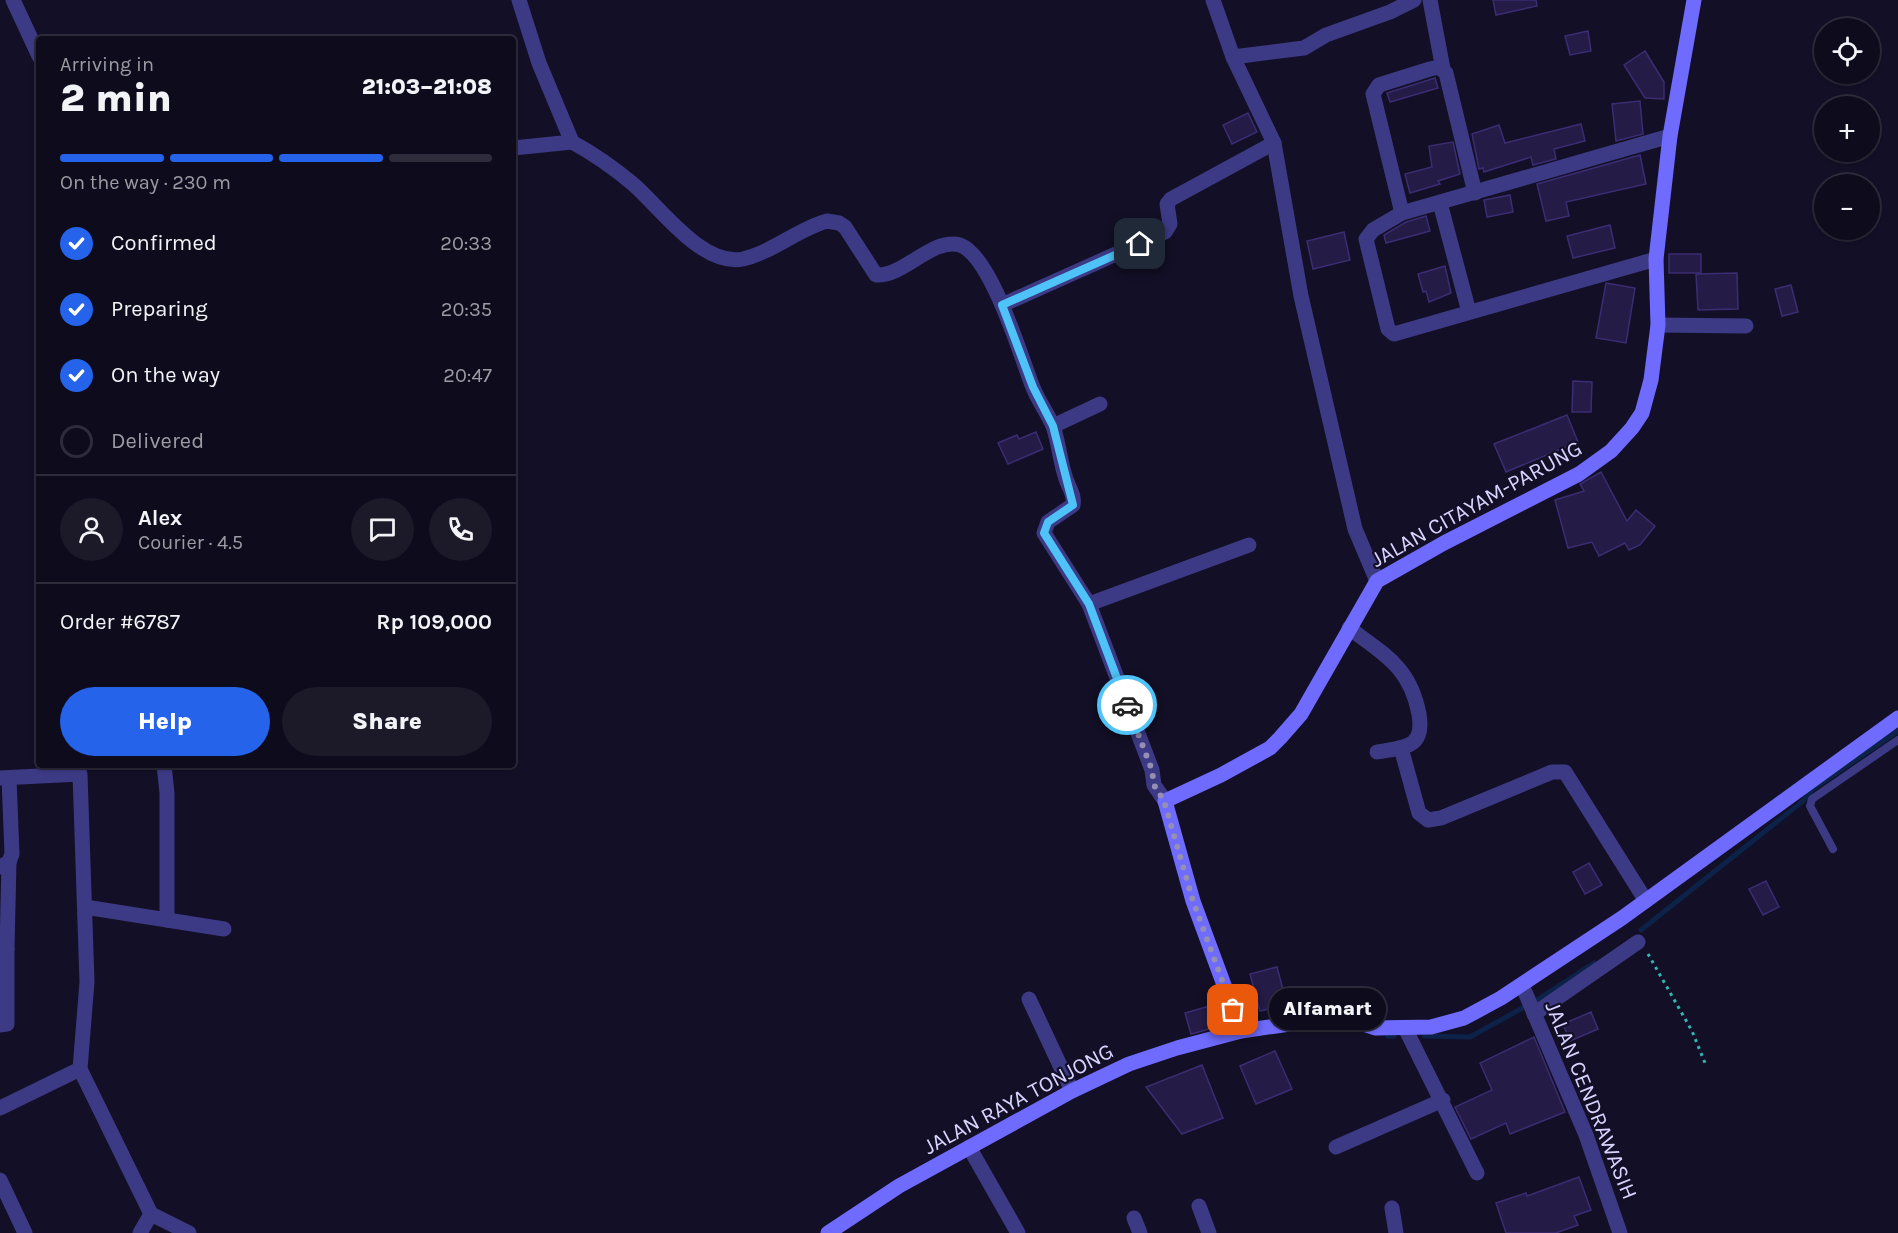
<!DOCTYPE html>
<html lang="en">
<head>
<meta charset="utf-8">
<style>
  :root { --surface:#0e0b1c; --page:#1c1929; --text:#f1f3f6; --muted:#9b9ba3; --line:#2e2b3b; --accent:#2563eb }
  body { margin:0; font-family:Karla,sans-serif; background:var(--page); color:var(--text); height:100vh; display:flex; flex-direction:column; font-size:22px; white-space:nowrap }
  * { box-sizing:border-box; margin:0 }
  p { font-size:20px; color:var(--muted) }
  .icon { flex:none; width:33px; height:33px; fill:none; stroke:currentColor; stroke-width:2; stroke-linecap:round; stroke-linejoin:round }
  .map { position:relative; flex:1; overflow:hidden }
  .panel { position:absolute; left:36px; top:36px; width:480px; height:732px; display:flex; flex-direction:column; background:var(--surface); border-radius:6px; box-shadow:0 2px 4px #0004,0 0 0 2px var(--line) }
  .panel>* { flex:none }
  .tools { position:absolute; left:1814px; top:18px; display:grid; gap:12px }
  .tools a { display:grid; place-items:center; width:66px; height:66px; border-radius:50%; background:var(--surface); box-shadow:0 2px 4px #0004,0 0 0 2px var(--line); font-size:30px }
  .pin { position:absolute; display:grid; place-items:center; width:51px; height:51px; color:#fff; margin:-26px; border-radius:12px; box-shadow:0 3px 9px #0006 }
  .courier { position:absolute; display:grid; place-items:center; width:60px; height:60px; margin:-30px; border:4px solid #4fc3f7; border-radius:50%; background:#fff; color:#222; box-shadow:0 2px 8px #0007 }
  .bubble { position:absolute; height:42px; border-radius:21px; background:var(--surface); box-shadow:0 2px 4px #0004,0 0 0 2px var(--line); font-size:20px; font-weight:800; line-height:42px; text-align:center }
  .overview em { font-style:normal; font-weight:800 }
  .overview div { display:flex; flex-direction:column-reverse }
  .overview { display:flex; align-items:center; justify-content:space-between; height:102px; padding:0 24px }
  h1 { font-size:39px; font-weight:800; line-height:45px }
  .bar { display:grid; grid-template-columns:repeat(4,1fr); gap:9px 6px; align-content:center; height:72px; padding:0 24px }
  .bar i { height:8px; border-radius:4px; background:var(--line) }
  .bar .on { background:var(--accent) }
  .bar p { grid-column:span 4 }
  .line { display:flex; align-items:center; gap:15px; padding:0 24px; border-top:2px solid var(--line) }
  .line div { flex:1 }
  .round { display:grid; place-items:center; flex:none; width:63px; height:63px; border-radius:32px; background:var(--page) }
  ol { padding:0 24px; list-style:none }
  li { display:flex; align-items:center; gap:18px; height:66px }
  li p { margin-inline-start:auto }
  li .icon { padding:6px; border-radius:50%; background:var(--accent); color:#fff; stroke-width:4 }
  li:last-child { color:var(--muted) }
  li i { width:33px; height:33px; border:3px solid var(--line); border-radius:50% }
  .action { display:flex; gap:12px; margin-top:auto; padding:12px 24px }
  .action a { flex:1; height:69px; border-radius:36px; background:var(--accent); color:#fff; font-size:24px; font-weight:800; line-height:69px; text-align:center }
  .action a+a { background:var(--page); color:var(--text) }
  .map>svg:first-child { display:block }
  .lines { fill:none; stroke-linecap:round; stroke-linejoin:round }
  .stream { stroke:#0c2248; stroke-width:5 }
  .building { fill:#241b47; stroke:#3b2d73; stroke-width:1.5 }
  .path { stroke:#2fb8b0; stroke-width:3; stroke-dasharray:3 4.5; stroke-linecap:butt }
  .service { stroke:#3d3a85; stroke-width:8 }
  .minor { stroke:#3d3a85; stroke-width:15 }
  .tertiary { stroke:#3d3a85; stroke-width:15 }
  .secondary { stroke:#6f6bff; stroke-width:15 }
  .done { stroke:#948fb3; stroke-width:6; stroke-dasharray:0 10.8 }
  .route { stroke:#4fc3f7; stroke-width:8 }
  .labels { text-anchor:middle; stroke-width:4.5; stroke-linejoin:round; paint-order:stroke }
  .street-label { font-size:22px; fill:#d9d4ff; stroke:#130f26 }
</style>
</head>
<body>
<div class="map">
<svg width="1898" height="1233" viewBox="0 0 1898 1233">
  <rect width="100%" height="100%" fill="#130f26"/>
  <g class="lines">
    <!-- stream -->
    <g class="stream">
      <path d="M1641,930L1803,801L1813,789L1898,731"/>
      <path d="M1388,1036H1394"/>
      <path d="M1424,1036L1470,1037L1537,1000L1594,963"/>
    </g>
  </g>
  <!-- building -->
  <g class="building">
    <path d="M1493,0H1536L1537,6L1496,15Z"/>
    <path d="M1588,31L1591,51L1570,55L1565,36Z"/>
    <path d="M1645,51L1664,82V99L1645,98L1624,65Z"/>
    <path d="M1435,78L1438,88L1390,102L1387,93Z"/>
    <path d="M1640,101L1643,134L1616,141L1612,104Z"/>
    <path d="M1248,113L1257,132L1232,144L1223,125Z"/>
    <path d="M1581,124L1585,141L1554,149L1556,159L1533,165L1531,157L1484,172L1483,168L1479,169L1472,134L1499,125L1505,143Z"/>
    <path d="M1453,142L1460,174L1438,181L1440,184L1410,193L1405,174L1432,167L1429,146Z"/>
    <path d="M1640,155L1646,184L1566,202L1569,216L1546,221L1537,184Z"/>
    <path d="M1510,195L1513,212L1487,217L1484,200Z"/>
    <path d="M1426,216L1430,231L1386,243L1384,235L1406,222Z"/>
    <path d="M1610,225L1615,248L1573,258L1567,236Z"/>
    <path d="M1344,232L1350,260L1313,269L1307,241Z"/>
    <rect x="1669" y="254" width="32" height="19"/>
    <path d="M1445,266L1451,293L1429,302L1426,291L1423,292L1418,274Z"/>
    <path d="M1737,273L1738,309L1698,310L1696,274Z"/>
    <path d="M1606,283L1635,288L1626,343L1596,338Z"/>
    <path d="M1791,285L1798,312L1782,316L1775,289Z"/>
    <path d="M1573,381L1592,382L1591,412H1572Z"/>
    <path d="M1567,415L1578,442L1506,472L1494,444Z"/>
    <path d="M1036,432L1043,449L1008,464L998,443L1017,435L1019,439Z"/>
    <path d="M1601,472L1627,521L1636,510L1655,526L1640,545L1629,550L1625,543L1599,556L1592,542L1568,548L1555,500L1584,491L1580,484Z"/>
    <path d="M1589,863L1602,885L1585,894L1573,872Z"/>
    <path d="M1766,881L1779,907L1763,915L1749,889Z"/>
    <path d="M1277,967L1287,1005L1260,1011L1250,974Z"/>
    <path d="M1220,1003L1228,1024L1191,1034L1185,1013Z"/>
    <path d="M1591,1012L1598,1029L1570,1041L1563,1024Z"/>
    <path d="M1534,1037L1565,1112L1510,1134L1506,1123L1471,1139L1455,1107L1492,1090L1480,1063Z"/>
    <path d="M1275,1051L1292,1089L1256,1104L1240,1066Z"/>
    <path d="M1202,1065L1223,1118L1182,1134L1146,1087Z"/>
    <path d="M1579,1177L1591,1210L1574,1216L1578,1225L1556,1233H1506L1496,1203L1526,1193L1527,1196Z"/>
  </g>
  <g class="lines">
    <!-- path -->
    <path class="path" d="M1648,954L1692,1031L1705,1063"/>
    <!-- service -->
    <path class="service" d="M1833,849L1810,806L1812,799L1898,740"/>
    <!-- minor -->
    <g class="minor">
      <path d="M13,0L39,56"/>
      <path d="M1213,0L1233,57L1274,143L1301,296L1355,529L1377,581"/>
      <path d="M1430,0L1443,69"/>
      <path d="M1233,57L1304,48L1326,35L1390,12L1414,0"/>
      <path d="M572,142C594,154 614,168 633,184C660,207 702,267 743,259C773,252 798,229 827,221L839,223L845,227L876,275C904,277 932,237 960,245C991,256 1020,354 1032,385C1037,399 1047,412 1053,426C1059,443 1060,462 1066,479C1069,488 1075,495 1073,505L1048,522L1044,533L1089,604L1152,770L1154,785L1165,801"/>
      <path d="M513,148L572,142L539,63L519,0"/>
      <path d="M1440,203L1469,312"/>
      <path d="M1402,213L1373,94L1379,85L1430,69L1439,67L1446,73L1475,193"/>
      <path d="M1656,259L1394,334L1388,329L1366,239L1373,230L1402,213L1670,136"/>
      <path d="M1002,305L1165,232L1170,224L1167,204L1171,199L1274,143"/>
      <path d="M1658,325L1746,326"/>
      <path d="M1053,426L1100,404"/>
      <path d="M1089,604L1249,545"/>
      <path d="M1349,628C1385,655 1410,667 1419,714C1425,749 1404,747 1377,752"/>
      <path d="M1401,748L1419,813L1428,820L1441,818L1552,772H1565L1646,901"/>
      <path d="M164,765L167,793V920"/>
      <path d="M0,778L80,774L87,982L80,1069L151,1214L189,1233"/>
      <path d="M0,867L9,862L12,854L9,778"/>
      <path d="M85,907L224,929"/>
      <path d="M0,949H7L9,862"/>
      <path d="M1029,999L1072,1091"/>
      <path d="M1534,1014L1638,942"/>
      <path d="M0,1025L7,1024V949"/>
      <path d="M1405,1028L1477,1173"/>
      <path d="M0,1108L80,1069"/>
      <path d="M969,1147L1018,1233"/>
      <path d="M1336,1147L1443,1100"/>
      <path d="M0,1180L25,1233"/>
      <path d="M1199,1206L1209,1233"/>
      <path d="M1392,1208L1396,1233"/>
      <path d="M1134,1218L1140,1233"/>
      <path d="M140,1233L151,1214"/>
    </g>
    <!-- tertiary -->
    <path class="tertiary" d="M1522,985L1586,1135L1620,1233"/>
    <!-- secondary -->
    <g class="secondary">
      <path d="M1241,1031L1193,901L1165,801L1221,775L1270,748L1280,738L1301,714L1377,581L1444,543L1579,474L1611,451L1632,428L1642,413L1651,380L1658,325L1656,259L1670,136L1694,0"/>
      <path d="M828,1233L899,1186L1072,1091L1129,1064L1177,1048L1241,1031L1317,1020L1345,1018L1375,1028L1431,1027L1464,1018L1501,998L1622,918L1898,718"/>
    </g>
  </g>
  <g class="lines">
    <!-- done -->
    <path class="done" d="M1127,705L1152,770L1154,785L1164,801L1193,901L1233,1010"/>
    <!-- route -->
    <path class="route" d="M1127,705L1089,604L1044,533L1048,522L1073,505L1053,426L1033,387L1002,305L1140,244"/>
  </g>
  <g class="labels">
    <!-- street labels -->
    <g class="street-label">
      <text transform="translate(1476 503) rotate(-29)" y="8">JALAN CITAYAM-PARUNG</text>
      <text transform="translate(1018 1098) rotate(-28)" y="8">JALAN RAYA TONJONG</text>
      <text transform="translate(1592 1100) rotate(68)" y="8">JALAN CENDRAWASIH</text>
    </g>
  </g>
</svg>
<div class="tools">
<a><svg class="icon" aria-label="locate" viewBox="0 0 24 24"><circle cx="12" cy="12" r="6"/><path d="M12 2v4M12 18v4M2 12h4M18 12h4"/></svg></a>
<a>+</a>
<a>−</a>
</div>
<div class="pin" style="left:1233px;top:1010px;background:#ea580c"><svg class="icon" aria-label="bag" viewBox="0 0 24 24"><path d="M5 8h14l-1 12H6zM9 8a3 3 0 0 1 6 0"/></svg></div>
<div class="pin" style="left:1140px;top:244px;background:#1f2937"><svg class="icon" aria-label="home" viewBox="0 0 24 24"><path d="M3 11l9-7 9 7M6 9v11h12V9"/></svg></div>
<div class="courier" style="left:1127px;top:705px"><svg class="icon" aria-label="car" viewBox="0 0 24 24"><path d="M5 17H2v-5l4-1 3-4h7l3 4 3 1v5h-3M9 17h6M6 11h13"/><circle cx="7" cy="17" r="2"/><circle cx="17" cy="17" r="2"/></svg></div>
<div class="bubble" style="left:1269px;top:988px;width:117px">Alfamart</div>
<section class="panel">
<div class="overview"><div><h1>2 min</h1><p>Arriving in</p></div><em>21:03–21:08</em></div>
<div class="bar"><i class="on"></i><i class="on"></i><i class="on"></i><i></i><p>On the way · 230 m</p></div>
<ol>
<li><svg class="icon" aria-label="check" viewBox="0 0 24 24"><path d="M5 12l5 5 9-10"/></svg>Confirmed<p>20:33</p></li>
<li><svg class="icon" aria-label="check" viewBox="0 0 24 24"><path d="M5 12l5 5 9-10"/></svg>Preparing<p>20:35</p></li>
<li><svg class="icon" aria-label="check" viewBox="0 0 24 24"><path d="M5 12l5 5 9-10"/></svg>On the way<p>20:47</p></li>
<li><i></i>Delivered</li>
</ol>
<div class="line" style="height:108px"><a class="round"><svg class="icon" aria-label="person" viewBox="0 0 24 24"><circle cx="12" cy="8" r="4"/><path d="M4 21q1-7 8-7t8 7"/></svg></a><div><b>Alex</b><p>Courier · 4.5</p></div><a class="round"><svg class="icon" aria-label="chat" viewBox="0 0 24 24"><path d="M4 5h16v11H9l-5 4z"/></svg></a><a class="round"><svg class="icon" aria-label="phone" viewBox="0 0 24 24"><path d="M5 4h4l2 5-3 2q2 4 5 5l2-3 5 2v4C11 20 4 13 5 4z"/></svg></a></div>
<div class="line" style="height:78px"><div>Order #6787</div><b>Rp 109,000</b></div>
<div class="action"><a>Help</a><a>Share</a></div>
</section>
</div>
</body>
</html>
